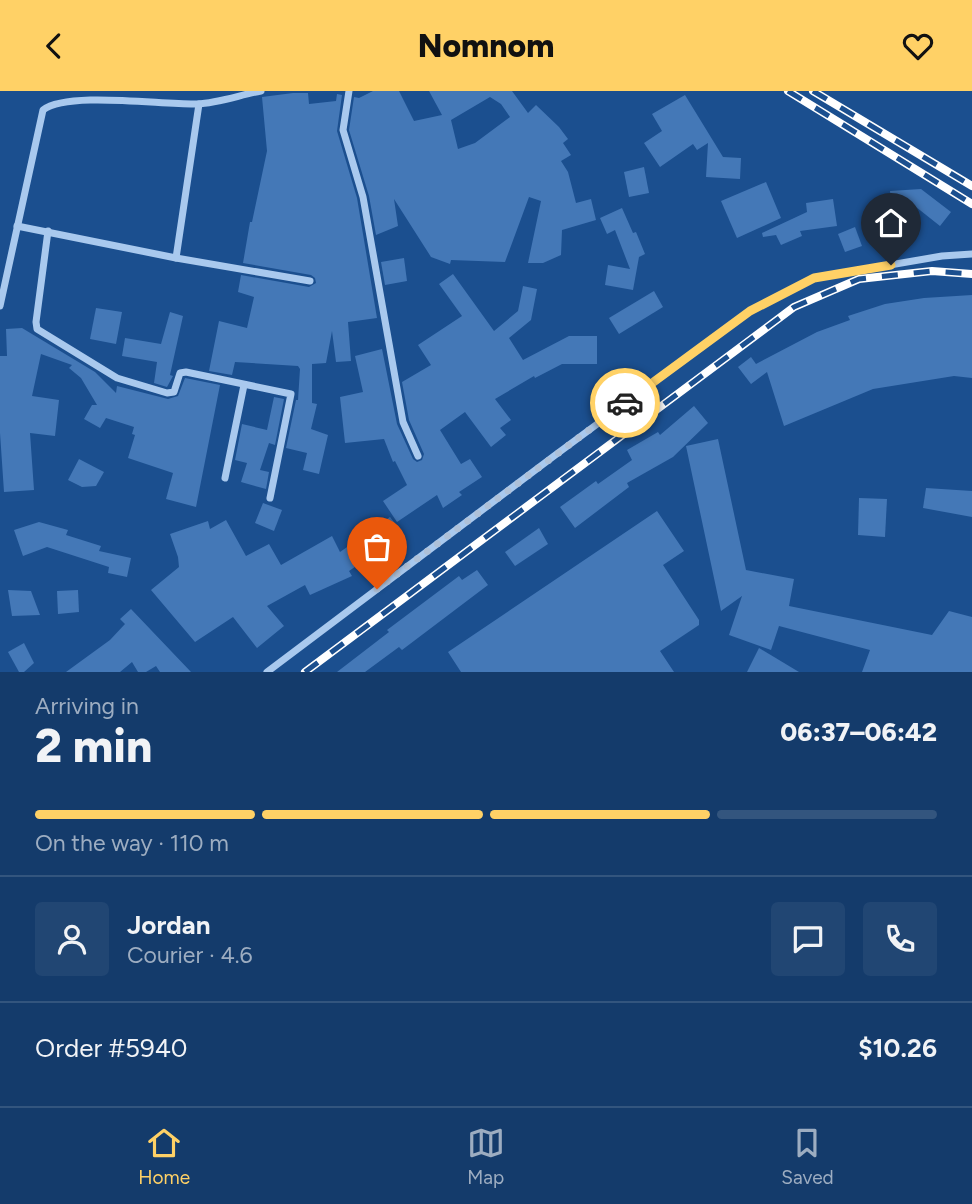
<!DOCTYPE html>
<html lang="en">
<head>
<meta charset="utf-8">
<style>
  :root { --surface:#143b6b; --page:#214673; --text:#f1f3f6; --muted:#9dadc1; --line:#33557e; --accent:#ffd166 }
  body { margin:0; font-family:Figtree,sans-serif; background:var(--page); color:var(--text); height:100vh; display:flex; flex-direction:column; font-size:26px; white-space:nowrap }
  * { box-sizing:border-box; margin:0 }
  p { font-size:23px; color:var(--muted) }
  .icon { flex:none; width:38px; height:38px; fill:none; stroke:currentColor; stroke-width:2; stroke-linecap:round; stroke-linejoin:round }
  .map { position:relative; height:581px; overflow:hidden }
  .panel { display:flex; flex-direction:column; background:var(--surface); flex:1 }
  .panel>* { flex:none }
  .pin { position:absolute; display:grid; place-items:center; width:60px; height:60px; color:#fff; margin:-72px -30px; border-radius:50% 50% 50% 0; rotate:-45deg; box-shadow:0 0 7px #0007 }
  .pin .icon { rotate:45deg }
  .courier { position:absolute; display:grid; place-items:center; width:70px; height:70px; margin:-35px; border:5px solid #ffd166; border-radius:50%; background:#fff; color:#222; box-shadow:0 2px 9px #0007 }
  .summary em { font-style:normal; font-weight:800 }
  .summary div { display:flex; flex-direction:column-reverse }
  .summary { display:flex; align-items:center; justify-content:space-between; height:119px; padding:0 35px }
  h1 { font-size:46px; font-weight:800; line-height:52px }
  .bar { display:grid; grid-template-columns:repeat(4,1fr); gap:10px 7px; align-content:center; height:84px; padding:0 35px }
  .bar i { height:9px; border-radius:5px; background:var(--line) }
  .bar .on { background:var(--accent) }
  .bar p { grid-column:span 4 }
  .line { display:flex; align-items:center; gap:18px; padding:0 35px; border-top:2px solid var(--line) }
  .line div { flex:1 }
  .round { display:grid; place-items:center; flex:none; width:74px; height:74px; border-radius:7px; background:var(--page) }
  header { display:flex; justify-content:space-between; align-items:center; height:91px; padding:0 35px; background:var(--accent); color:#111; font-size:32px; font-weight:800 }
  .dock { display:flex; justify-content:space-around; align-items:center; height:98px; border-top:2px solid var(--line); background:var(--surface); font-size:19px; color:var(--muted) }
  .dock a { display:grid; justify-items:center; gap:4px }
  .dock .on { color:var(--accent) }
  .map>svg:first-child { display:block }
  .building { fill:#4478b7; fill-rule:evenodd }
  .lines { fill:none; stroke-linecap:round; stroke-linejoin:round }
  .minor { stroke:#a9c9ee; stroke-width:7 }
  .rail-casing { stroke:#fff; stroke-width:8 }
  .rail { stroke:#1b4f8f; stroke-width:5; stroke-dasharray:16; stroke-linecap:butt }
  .done { stroke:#afc1d8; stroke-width:7; stroke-dasharray:0 12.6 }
  .route { stroke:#ffd166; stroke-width:9 }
</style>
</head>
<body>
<header><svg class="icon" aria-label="back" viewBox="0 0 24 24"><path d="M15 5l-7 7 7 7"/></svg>Nomnom<svg class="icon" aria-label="heart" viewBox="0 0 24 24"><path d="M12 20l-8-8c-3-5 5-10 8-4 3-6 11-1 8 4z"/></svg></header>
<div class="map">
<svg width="972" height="581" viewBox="0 0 972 581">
  <rect width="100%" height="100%" fill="#1b4f8f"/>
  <!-- building -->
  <g class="building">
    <path d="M373,0H399L414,30L442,24L429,0H512L528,22L536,14L559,36L568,48L563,52L571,64L561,70L568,81L576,112L591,108L596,129L562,139L561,164L543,172H528L541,110L529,106L505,171L451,169L450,173L431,166L394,108L398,135L376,144L369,105L349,39L354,6L359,7ZM490,6L501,13L510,26L475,52L458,58L451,29Z"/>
    <path d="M293,2H308L309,13L336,10L337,3L342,4L337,40L357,107L377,227L348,231L351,270L336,271L332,240L326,272L312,273V312L317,313L311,338L328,344L319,383L303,379L307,362L286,357L296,309H298L300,278L298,275L235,271L232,284L209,280L219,230L247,237L254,206L238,201L241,184L309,196L316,192L315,187L311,184L243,172L250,131H252L267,60L262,6Z"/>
    <path d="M685,4L723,66L741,67L740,88L706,86L708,52L697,59L693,53L660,76L644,52L662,40L652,23Z"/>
    <path d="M644,76L649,102L629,106L624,81Z"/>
    <path d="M766,91L781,127L737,147L721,110Z"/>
    <path d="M921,98L951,121L940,135L916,116L892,118L890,100Z"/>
    <path d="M833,108L837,135L800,140L802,145L781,154L776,144L763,146L762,142L807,121L806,112Z"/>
    <path d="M622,117L633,142L636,141L645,163L639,166L633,199L605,194L608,174L630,178L615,139L607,143L600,127Z"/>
    <path d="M855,136L862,155L845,161L838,143Z"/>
    <path d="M404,167L407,190L385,194L381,171Z"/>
    <path d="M453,183L494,240L518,220L523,195L537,198L531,229L509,247L523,269L569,245H597V273H562L535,287L534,285L495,308L511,329L500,337L506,344L491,356L465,321L440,339L461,373L470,368L482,386L459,401L462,404L443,417L437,404L397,431L383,410L407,394L395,370L393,371L384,348L345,352L340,306L363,301L355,265L382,258L397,333L413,368L417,371L422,369L424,363L409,329L402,291L431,274L418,254L462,225L439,193Z"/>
    <path d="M654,200L663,216L619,243L609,227Z"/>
    <path d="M972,204V287L954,285L873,298L784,335L767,281L751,293L738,276L751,266L756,273L817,241L850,229L848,225L885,213L924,207Z"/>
    <path d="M96,217L122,221L116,253L90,248Z"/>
    <path d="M170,221L183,225L170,284L173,285L167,296L154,292L157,271L122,265L125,247L161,253Z"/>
    <path d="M22,237L95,281L116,302L117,295L168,308L178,305L185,287L220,294L196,416L166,408L173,382L128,367L135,344L132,343L134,336L106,327L100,337L84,328L92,314H97L81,287L69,277L72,274L41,263L32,305L59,309L55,345L30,342L34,399L4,401L0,342V265H7L6,238Z"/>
    <path d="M274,306L284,308L275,354L269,352L260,379L269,381L266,398L241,391L247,372L235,369L242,333L267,339Z"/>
    <path d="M694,315L708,332L673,366L627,392L629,396L575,437L560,416L596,390L598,393L632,369L627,359L658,341L660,344Z"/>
    <path d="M718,348L746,479L794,488L789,515L932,544L949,520L972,526V581H862L870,559L779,535L771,559L729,544L742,505L721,520L686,355Z"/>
    <path d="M79,368L104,381L96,395L82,396L68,389Z"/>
    <path d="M926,397L972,400V426L923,417Z"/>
    <path d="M859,407L887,408L885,446L858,444Z"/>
    <path d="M263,412L282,419L274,440L255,432Z"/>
    <path d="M657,420L684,460L663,474L699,529V534L660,560L674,581H461L448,561Z"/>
    <path d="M390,426L403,443L349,480L352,485L310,504L305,494L267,515L284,535L257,557L233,526L195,551L151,499L179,476L178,466L170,443L208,430L210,438L226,429L246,465L269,453L281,474L332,445L340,461Z"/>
    <path d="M39,431L68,439L66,444L101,455L99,460L131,467L127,486L108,482L109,476L47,456L23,465L14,439Z"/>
    <path d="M539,437L548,453L515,475L505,461Z"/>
    <path d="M477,479L488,494L402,559L399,556L365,581H337L389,541L387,539L459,485L462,489Z"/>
    <path d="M8,499L31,500L40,524L12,525Z"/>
    <path d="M78,499L79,521L58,523L57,500Z"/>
    <path d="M131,518L191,581H160L156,575L146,581H138L132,571L120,581H66L110,549L125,533L120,528Z"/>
    <path d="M24,552L34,572L24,581H19L8,561Z"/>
    <path d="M759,557L799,581H747Z"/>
  </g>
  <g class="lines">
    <!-- minor -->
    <g class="minor">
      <path d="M349,0L343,39L363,106L403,331L418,365"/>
      <path d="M17,135L176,167L310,190"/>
      <path d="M48,140L36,231L37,238L117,287L167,302L174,301L180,282L186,281L291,303L270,407"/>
      <path d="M176,167L199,13"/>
      <path d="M0,215L43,19C68,0 161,14 197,13C218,12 240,4 261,0"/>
      <path d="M225,387L244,294"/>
      <path d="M267,581L554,365L750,220L814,187L942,165L972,163"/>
    </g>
    <!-- rail casing -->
    <g class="rail-casing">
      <g id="rail">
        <path d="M788,0L972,113"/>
        <path d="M813,0L972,95"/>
        <path d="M305,581L794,216L859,188L932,180L972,183"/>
      </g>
    </g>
    <!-- rail -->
    <use href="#rail" class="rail"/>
  </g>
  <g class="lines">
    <!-- done -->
    <path class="done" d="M377,498L625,312"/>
    <!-- route -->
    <path class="route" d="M625,312L750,220L814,187L891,174"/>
  </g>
</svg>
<div class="pin" style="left:377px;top:498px;background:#ea580c"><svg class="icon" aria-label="bag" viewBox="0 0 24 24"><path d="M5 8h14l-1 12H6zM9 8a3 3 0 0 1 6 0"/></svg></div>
<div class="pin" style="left:891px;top:174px;background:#1f2937"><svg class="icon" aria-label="home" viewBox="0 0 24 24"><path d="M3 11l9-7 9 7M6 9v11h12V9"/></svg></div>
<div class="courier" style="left:625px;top:312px"><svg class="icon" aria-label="car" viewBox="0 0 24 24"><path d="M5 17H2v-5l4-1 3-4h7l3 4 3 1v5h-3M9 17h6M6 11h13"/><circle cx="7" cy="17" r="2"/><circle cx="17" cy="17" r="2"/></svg></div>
</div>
<section class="panel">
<div class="summary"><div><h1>2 min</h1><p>Arriving in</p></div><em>06:37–06:42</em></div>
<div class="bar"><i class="on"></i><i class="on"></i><i class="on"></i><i></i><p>On the way · 110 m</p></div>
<div class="line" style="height:126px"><a class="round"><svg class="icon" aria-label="person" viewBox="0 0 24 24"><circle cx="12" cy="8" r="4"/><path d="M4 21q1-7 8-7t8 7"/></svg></a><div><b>Jordan</b><p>Courier · 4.6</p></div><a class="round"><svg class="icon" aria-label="chat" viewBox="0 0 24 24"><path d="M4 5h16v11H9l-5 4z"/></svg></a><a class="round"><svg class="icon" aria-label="phone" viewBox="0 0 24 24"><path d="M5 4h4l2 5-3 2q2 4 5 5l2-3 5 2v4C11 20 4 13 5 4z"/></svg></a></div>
<div class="line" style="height:91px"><div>Order #5940</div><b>$10.26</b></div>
</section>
<nav class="dock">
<a class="on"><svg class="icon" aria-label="home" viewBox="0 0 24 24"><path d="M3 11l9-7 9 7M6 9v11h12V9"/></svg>Home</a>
<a><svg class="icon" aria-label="map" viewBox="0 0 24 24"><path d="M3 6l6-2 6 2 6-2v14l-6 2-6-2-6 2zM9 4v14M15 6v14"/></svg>Map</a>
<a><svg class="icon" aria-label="saved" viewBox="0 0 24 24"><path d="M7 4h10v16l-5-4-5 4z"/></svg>Saved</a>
</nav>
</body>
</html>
